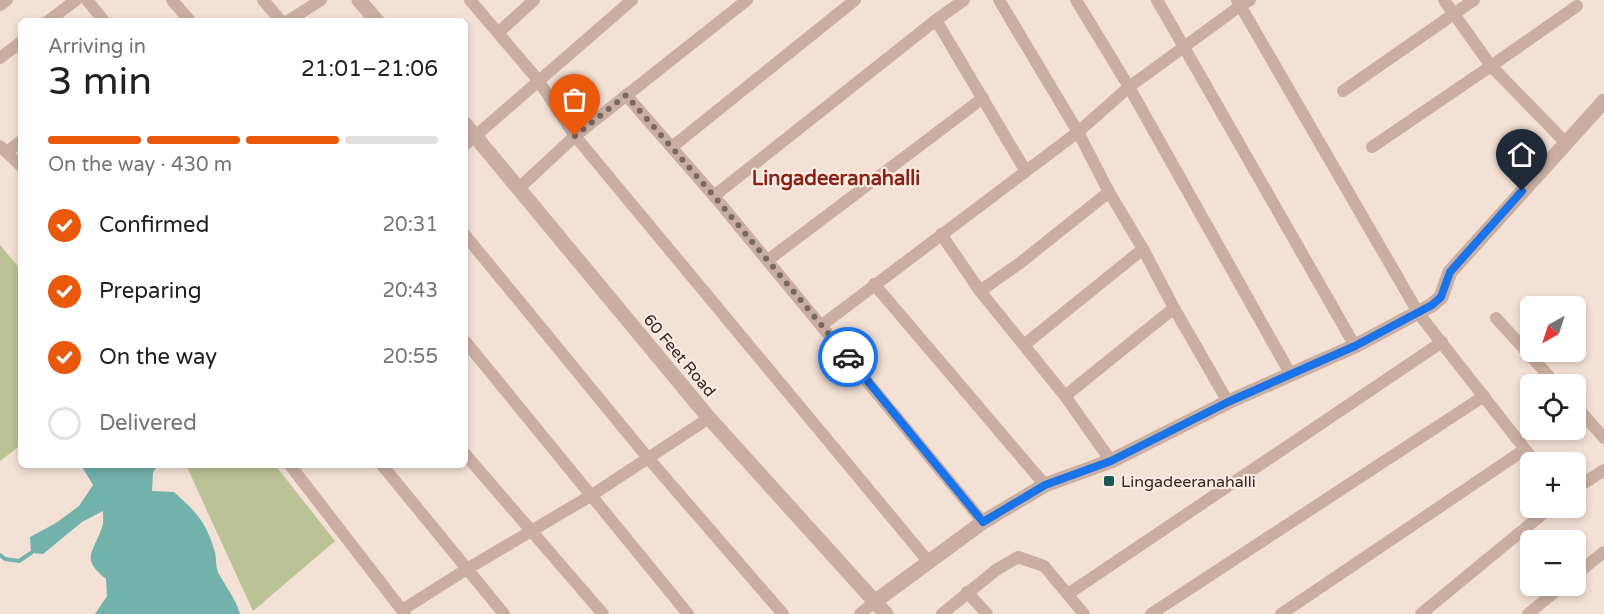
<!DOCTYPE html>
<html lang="en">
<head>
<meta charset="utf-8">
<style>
  :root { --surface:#fff; --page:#f2f2f2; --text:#202124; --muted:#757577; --line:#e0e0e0; --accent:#ea580c }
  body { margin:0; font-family:"Varela Round",sans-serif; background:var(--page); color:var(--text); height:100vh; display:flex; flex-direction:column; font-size:22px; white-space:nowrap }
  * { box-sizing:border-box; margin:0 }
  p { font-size:20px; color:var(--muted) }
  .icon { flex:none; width:33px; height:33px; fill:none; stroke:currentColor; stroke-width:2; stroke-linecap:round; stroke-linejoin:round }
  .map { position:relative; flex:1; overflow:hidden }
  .details { position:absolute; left:18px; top:18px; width:450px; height:450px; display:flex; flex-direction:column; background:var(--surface); border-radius:9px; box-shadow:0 3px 9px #0003 }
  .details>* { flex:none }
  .needle { width:39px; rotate:219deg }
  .tools { position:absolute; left:1520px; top:296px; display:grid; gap:12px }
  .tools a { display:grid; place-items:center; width:66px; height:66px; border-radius:9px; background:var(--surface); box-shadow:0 3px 9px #0003; font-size:30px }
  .pin { position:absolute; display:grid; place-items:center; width:51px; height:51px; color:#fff; margin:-62px -26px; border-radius:50% 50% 50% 0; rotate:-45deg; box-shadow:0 0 6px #0007 }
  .pin .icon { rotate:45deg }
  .courier { position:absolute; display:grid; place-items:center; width:60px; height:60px; margin:-30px; border:4px solid #1a73e8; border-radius:50%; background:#fff; color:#222; box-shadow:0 2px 8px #0007 }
  .headline em { font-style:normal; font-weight:600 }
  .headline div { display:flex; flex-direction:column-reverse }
  .headline { display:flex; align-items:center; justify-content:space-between; height:102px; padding:0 30px }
  h1 { font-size:39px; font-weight:600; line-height:45px }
  .bar { display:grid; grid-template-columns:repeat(4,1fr); gap:9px 6px; align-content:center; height:72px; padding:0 30px }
  .bar i { height:8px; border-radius:4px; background:var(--line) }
  .bar .selected { background:var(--accent) }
  .bar p { grid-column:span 4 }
  ol { padding:0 30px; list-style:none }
  li { display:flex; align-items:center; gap:18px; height:66px }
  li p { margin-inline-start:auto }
  li .icon { padding:6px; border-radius:50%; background:var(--accent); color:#fff; stroke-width:4 }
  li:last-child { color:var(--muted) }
  li i { width:33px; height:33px; border:3px solid var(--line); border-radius:50% }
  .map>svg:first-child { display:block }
  .green { fill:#bac296 }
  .water { fill:#73b1ab }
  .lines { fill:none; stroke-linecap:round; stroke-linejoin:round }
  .stream { stroke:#73b1ab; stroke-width:4 }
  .minor { stroke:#cbaea2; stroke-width:12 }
  .tertiary { stroke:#cbaea2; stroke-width:15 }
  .done { stroke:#786863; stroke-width:6; stroke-dasharray:0 10.8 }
  .route { stroke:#1a73e8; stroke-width:8 }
  .poi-dot { fill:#185953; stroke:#faece3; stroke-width:2 }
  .labels { text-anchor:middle; stroke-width:4.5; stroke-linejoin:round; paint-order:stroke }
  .street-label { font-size:16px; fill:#352725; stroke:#faece3 }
  .poi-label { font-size:16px; fill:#352725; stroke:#faece3; text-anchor:start }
  .quarter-label { font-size:20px; font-weight:bold; fill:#8a2218; stroke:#faece3 }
</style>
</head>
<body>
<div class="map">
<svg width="1604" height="614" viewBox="0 0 1604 614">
  <rect width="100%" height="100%" fill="#f3e1d6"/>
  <!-- green -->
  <g class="green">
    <path d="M0,245L21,270V445L0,461Z"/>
    <path d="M186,465H275L335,541L253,611Z"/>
  </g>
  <!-- water -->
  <path class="water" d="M81,465H158L153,472L152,491L174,492C195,511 205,520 214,549C217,556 215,565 218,572C225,586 236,599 240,614H95L107,596L106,579C81,558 92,555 101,530C104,525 103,518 103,511L82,522L43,554L31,553L30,537L56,523L79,506L93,485Z"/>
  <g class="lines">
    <!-- stream -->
    <path class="stream" d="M0,555L5,559L19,561L31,553"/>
    <!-- minor -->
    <g class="minor">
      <path d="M87,0L104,21"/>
      <path d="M172,0L190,21"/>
      <path d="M263,0L281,21"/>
      <path d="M470,0L538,80L575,136L928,561"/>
      <path d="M999,0L1078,132L1109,192L1143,249L1174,308L1228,402"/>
      <path d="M1076,0L1129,87L1291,375"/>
      <path d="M1157,0L1355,346"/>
      <path d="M1237,0L1419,314L1535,462"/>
      <path d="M1444,0L1491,66L1577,6"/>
      <path d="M0,5L7,0"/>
      <path d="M936,20L1025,170"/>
      <path d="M48,21L76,0"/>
      <path d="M288,21L321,0"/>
      <path d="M498,33L534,0"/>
      <path d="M0,58L21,42"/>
      <path d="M1343,91L1474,0"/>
      <path d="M626,95L714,196L983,522"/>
      <path d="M465,145L632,0"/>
      <path d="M0,146L21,166"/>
      <path d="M672,147L855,0"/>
      <path d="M1372,147L1491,66L1565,142"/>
      <path d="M7,152L21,141"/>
      <path d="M518,189L575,136L747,0"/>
      <path d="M714,196L936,20L964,0"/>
      <path d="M941,234L980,291L1065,396L1111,461"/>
      <path d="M465,235L648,458L783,614"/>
      <path d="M768,260L983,98"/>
      <path d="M874,284L1045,485"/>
      <path d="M980,291L1020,263L1109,192"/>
      <path d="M1496,318L1556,384"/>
      <path d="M822,325L1078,132L1129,87L1240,6L1250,0"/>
      <path d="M465,341L688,614"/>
      <path d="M1024,345L1143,249"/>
      <path d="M1065,396L1174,308"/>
      <path d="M1575,405L1604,438"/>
      <path d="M465,454L603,614"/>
      <path d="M290,465L405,614"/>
      <path d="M382,465L504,614"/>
      <path d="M1575,489L1604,470"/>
      <path d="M1575,575L1604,552"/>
      <path d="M967,592L987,614"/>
      <path d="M1068,594L1442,342"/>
      <path d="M402,610L467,569L592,495L709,418"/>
      <path d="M860,614L873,603"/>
      <path d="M942,614L996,570L1018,557L1044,566L1084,614"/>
      <path d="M1151,614L1484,396"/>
      <path d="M1281,614L1524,450"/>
      <path d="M1421,614L1551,507"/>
      <path d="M1528,614L1563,585"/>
    </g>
    <!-- tertiary -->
    <g class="tertiary">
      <path d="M359,0L377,21"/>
      <path d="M465,124L709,418L886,614"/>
      <path d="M873,603L983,522L1045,485L1111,461L1228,402L1355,346L1432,305L1441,297L1450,272L1604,101"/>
    </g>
  </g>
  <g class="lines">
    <!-- done -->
    <path class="done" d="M575,136L626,95L714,196L848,357"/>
    <!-- route -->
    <path class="route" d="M848,357L983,522L1045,485L1111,461L1228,402L1355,346L1432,305L1441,297L1450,272L1522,191"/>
  </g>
  <!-- markers -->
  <rect class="poi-dot" x="1103" y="475" width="12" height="12" rx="3"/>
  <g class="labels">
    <!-- street labels -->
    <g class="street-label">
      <text transform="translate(680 355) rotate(50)" y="6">60 Feet Road</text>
    </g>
    <!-- poi labels -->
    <g class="poi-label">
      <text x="1121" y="487">Lingadeeranahalli</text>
    </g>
    <!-- quarter labels -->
    <g class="quarter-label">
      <text x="836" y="185">Lingadeeranahalli</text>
    </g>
  </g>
</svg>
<div class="tools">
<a><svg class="needle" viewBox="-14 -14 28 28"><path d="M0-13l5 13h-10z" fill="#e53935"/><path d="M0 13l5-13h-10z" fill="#757577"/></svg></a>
<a><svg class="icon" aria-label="locate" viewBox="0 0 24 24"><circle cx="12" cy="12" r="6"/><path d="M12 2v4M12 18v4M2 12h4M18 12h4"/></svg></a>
<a>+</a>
<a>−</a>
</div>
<div class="pin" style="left:575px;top:136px;background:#ea580c"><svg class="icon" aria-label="bag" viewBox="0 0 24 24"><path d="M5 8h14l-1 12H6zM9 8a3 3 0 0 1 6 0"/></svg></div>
<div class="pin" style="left:1522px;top:191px;background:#1f2937"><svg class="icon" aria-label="home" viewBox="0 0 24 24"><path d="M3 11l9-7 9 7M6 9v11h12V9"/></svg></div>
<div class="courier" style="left:848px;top:357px"><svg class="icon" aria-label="car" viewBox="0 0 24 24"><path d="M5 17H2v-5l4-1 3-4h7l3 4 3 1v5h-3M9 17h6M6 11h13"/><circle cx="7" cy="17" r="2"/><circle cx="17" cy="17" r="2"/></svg></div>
<section class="details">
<div class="headline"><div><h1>3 min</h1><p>Arriving in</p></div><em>21:01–21:06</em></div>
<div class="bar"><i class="selected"></i><i class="selected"></i><i class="selected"></i><i></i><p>On the way · 430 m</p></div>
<ol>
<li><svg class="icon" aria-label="check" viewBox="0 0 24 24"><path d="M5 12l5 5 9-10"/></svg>Confirmed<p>20:31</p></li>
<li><svg class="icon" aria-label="check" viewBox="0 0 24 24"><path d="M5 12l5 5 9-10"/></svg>Preparing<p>20:43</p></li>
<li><svg class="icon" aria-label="check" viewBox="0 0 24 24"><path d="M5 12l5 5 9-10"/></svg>On the way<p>20:55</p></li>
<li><i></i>Delivered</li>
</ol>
</section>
</div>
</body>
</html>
